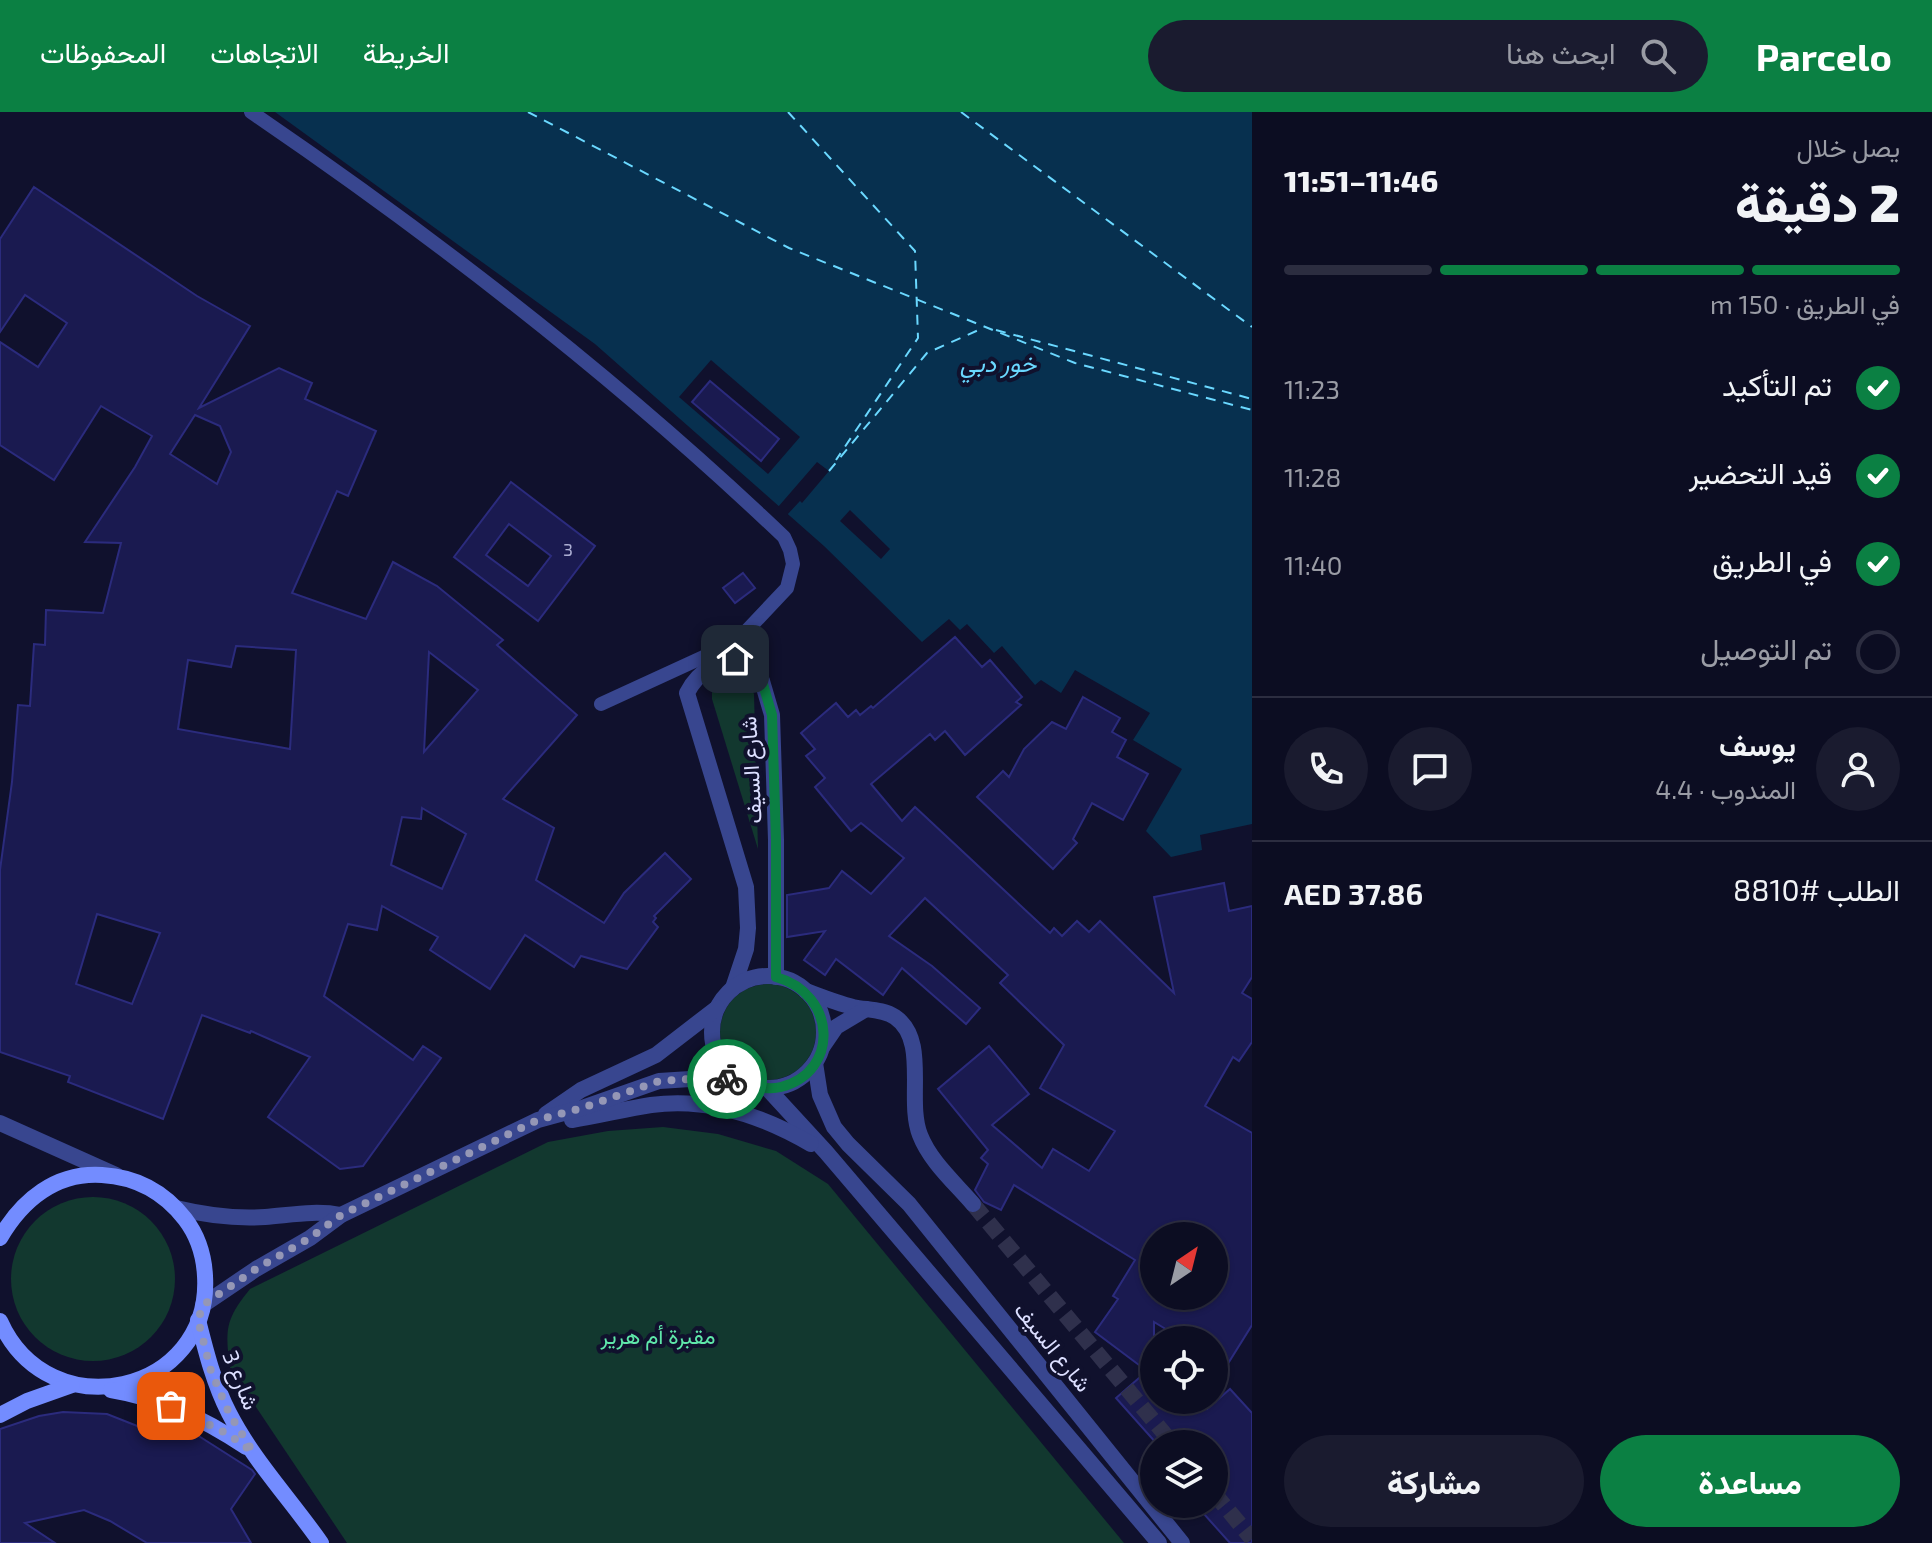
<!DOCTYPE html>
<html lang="ar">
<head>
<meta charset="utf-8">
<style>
  :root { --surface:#0c0d22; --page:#1a1b2f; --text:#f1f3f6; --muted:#9a9ca5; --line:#2c2d40; --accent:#0b8043 }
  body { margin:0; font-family:"Exo 2",Vazirmatn,sans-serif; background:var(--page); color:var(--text); direction:rtl; height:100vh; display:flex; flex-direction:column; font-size:30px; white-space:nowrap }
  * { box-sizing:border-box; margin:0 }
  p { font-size:26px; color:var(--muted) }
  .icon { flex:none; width:44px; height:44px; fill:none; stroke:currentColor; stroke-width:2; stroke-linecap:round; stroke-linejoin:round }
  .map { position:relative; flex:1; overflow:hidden; direction:ltr }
  .drawer { display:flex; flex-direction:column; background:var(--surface); width:680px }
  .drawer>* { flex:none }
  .needle { width:52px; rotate:35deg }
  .fabs { position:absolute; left:1140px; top:1110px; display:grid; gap:16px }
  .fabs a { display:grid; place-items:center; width:88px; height:88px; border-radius:50%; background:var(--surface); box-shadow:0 2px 6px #0004,0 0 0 2px var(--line); font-size:40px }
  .pin { position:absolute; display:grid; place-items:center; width:68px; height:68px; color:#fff; margin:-34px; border-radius:16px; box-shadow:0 4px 12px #0006 }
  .courier { position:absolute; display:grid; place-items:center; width:80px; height:80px; margin:-40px; border:6px solid #0b8043; border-radius:50%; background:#fff; color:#222; box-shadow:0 2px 10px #0007 }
  .summary em { font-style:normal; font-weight:800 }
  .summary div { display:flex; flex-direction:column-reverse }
  .summary { display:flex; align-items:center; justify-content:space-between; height:136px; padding:0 32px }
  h1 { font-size:52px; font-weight:800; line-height:60px }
  .bar { display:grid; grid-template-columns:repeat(4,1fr); gap:12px 8px; align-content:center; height:96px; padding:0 32px }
  .bar i { height:10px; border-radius:6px; background:var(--line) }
  .bar .on { background:var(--accent) }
  .bar p { grid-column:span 4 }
  .line { display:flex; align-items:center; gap:20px; padding:0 32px; border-top:2px solid var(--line) }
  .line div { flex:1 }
  .round { display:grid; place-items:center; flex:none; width:84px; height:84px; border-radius:42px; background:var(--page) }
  ol { padding:0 32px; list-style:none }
  li { display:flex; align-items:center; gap:24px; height:88px }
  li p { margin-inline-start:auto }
  li .icon { padding:8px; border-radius:50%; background:var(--accent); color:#fff; stroke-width:4 }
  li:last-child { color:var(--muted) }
  li i { width:44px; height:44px; border:4px solid var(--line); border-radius:50% }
  .action { display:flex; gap:16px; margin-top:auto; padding:16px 32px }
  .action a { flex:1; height:92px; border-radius:48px; background:var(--accent); color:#fff; font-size:32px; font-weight:800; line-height:92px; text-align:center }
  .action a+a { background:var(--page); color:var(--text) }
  header { display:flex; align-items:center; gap:48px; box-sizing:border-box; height:112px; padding:0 40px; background:var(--accent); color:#fff }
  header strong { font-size:38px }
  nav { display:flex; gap:44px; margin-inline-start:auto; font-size:28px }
  .search { width:560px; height:72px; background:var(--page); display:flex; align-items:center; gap:20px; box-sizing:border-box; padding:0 28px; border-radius:44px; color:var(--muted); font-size:30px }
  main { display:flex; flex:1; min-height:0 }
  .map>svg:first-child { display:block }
  .green { fill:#12382f }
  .water { fill:#07304f }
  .pier { fill:#10112d }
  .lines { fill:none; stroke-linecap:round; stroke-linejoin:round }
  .ferry { stroke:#6ad8ff; stroke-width:2; stroke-dasharray:10 8; stroke-linecap:butt }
  .building { fill:#1a1a50; stroke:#2b2b7d; stroke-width:2; fill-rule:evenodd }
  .tertiary-tunnel { stroke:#2f304c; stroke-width:16; stroke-dasharray:16 8; stroke-linecap:butt }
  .pedestrian { stroke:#38468f; stroke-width:14 }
  .minor { stroke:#38468f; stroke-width:16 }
  .tertiary { stroke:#38468f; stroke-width:16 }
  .secondary { stroke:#738cff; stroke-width:16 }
  .done { stroke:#9597b6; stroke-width:8; stroke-dasharray:0 14.4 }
  .route { stroke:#0b8043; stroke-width:10 }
  .labels { text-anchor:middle; stroke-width:8; stroke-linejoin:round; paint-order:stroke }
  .number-label { font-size:18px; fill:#acaed3 }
  .street-label { font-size:22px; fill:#dcdfff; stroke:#10112d }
  .park-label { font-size:22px; fill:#5fe8aa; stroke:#10112d }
  .water-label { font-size:24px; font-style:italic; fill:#6ad8ff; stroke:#10112d }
</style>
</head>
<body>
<header>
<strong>Parcelo</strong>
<div class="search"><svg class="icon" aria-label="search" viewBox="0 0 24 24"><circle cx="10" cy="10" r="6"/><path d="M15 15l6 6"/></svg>ابحث هنا</div>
<nav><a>الخريطة</a><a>الاتجاهات</a><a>المحفوظات</a></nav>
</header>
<main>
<section class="drawer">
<div class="summary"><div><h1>2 دقيقة</h1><p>يصل خلال</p></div><em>11:46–11:51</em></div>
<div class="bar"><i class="on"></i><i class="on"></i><i class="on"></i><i></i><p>في الطريق · 150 m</p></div>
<ol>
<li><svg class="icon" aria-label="check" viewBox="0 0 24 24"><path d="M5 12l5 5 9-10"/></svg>تم التأكيد<p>11:23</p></li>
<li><svg class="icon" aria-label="check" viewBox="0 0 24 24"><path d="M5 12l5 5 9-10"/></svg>قيد التحضير<p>11:28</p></li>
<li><svg class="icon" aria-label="check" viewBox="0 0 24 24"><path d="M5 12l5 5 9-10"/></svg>في الطريق<p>11:40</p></li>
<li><i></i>تم التوصيل</li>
</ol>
<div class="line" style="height:144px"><a class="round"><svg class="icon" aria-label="person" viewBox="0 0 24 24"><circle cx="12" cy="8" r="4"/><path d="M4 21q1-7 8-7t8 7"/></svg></a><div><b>يوسف</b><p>المندوب · 4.4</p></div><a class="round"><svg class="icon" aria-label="chat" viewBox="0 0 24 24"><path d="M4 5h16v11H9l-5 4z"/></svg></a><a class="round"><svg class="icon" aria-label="phone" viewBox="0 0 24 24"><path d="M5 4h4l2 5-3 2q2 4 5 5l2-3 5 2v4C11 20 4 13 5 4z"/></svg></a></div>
<div class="line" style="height:104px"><div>الطلب #8810</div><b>AED 37.86</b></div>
<div class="action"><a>مساعدة</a><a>مشاركة</a></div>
</section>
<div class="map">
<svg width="1252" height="1431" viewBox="0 0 1252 1431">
  <rect width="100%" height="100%" fill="#10112d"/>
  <!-- green -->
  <g class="green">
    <path d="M734,562L748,568L754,582L758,737L712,587V580L719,567Z"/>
    <circle cx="768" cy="920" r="48"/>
    <path d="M663,1015L718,1022L776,1039L828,1072L1124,1431H347L230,1256C225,1217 225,1208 250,1177L548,1030L608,1019Z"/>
    <circle cx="93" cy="1167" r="82"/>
  </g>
  <!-- water -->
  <path class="water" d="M275,0H1252V712L1200,723L1202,738L1171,745L1146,719L1182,657L1133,628L1150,601L1075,558L1061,581L1041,568L1035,573L1002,534L994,541L967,512L960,518L949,507L922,530L824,434L595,232Z"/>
  <!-- pier -->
  <g class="pier">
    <path d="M711,248L800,325L768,362L679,285Z"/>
    <path d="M817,350L829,359L802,391L800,389L787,403L778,395Z"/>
    <path d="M850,398L890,437L881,447L840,409Z"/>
  </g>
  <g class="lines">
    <!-- ferry -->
    <g class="ferry">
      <path d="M528,0L789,136L1075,251L1252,298"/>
      <path d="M788,0L915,139L918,226L836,348"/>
      <path d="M961,0L1252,215"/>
      <path d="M996,218L1252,287"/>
      <path d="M829,359L927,241L983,216"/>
    </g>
  </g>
  <!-- building -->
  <g class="building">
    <path d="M34,75L197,184L250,214L199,296L279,256L312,271L305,287L376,319L348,384L337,379L292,481L366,507L393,450L437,474L503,528L497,533L577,603L503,687L554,716L536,768L604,811L624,781L665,741L691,767L654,804L656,806L653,810L658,815L627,857L581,844L574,855L525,823L490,877L430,838L438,825L382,794L377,818L348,812L324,884L413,948L423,934L441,946L363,1054L340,1057L268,1005L310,945L251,919L250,921L202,903L163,1007L68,970L70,964L0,940V758L12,670L18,593L30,594L34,532L45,533L46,498L103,501L121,431L85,430L135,355L152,324L101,294L54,368L0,333V230L38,255L67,211L25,183L0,220V127ZM195,303L220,314L231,340L217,372L170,342ZM236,534L296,538L290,637L178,617L188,548L231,555ZM429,540L478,578L424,640ZM422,696L466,722L442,777L391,753L402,705L421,707ZM97,802L160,821L132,892L76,872Z"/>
    <path d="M710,269L779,327L761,349L692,290Z"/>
    <path d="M511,370L595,434L538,509L454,445ZM509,412L551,444L528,474L486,443Z"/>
    <path d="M743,461L755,476L735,491L723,476Z"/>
    <path d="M955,525L982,555L990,548L1022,585L1016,590L1021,593L965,643L945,619L935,628L930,622L871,672L902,709L915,695L1050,821L1054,816L1062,824L1077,809L1089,820L1100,809L1174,881L1154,785L1224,771L1229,799L1252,794V865L1242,881L1252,887V930L1239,949L1233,945L1205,994L1252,1021V1213L1214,1274V1228H1184L1154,1210V1288H1199L1207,1297L1230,1277L1252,1301V1431H1230L1195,1392H1214V1332H1157L1116,1286L1147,1259L1095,1220L1118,1187L1113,1184L1135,1148L1014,1073L1001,1098L984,1090L975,1078L988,1052L981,1046L988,1038L938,977L989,934L1029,982L992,1013L1042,1056L1053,1037L1089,1059L1115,1019L1040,976L1064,933L1000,871L1008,863L925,786L889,824L932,854L980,896L966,912L902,856L883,883L836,847L825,863L804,848L825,819L787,825V783L829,776L842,759L871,782L904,746L861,711L851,719L815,675L825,666L806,644L815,637L801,621L836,591L848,605L856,598L860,603L871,594L873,596ZM1154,1124H1214V1184H1154Z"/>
    <path d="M1083,585L1120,606L1112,620L1126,628L1117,645L1148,662L1123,708L1092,691L1073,727L1077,731L1053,757L977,685L1003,659L1009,665L1024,637L1052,610L1066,617Z"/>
    <path d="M63,1300L107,1302L160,1323L172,1307L252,1358L255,1362L231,1397L251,1431H147L110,1409L84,1398L25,1411L55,1431H0V1317L39,1304Z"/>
  </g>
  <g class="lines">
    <!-- tertiary-tunnel -->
    <g class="tertiary-tunnel">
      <path d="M973,1092L1173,1332"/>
      <path d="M1214,1381L1252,1427"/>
    </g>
    <!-- pedestrian -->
    <path class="pedestrian" d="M251,0C439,128 619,268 784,425L790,438L793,452L787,476L736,530L601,592"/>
    <!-- minor -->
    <g class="minor">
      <path d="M733,876L746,837L748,816L746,775L687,581C699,557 721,547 747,547L762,569L772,603L776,728V865"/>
      <path d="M815,951L820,983L834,1015L848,1032L909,1092L1182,1431"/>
    </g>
    <!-- tertiary -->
    <g class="tertiary">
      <circle cx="768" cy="920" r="56"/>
      <path d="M806,879C822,885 837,891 853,895C867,898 883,897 895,905C929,928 906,988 920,1023C930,1049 954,1070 973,1092"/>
      <path d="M823,934L836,915L866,897"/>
      <path d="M768,977L826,1040L1159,1431"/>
      <path d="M546,1002L581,978L656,943L717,896"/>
      <path d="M572,1008C598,1004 625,997 651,993C708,985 763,1004 811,1032"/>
      <path d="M0,1011L116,1063"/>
      <path d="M176,1096C205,1103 235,1107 265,1105C291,1103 315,1098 341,1103"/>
      <path d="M203,1193L256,1157L310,1126L341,1103L538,1008L582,996L659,969L706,966L739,968"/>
    </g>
    <!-- secondary -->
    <g class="secondary">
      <path d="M0,1126C22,1088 56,1060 102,1063C137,1065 164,1080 185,1107C198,1124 204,1144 205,1164C212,1282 49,1319 0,1209"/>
      <path d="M198,1208C206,1240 214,1272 229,1301C253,1348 291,1388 321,1431"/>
      <path d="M111,1278C160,1286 205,1307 246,1335"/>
      <path d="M0,1303L27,1289L72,1273"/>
    </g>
  </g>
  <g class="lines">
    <!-- done -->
    <path class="done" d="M171,1294L228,1322L253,1340L229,1301L211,1259L198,1208L203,1193L256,1157L310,1126L341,1103L538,1008L582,996L659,969L706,966L727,967"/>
    <!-- route -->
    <path class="route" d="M727,967C746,969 761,980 781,975C840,960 837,882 776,865V728L772,603L762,569L747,547H735"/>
  </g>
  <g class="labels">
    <!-- number labels -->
    <g class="number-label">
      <text x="568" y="444">3</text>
    </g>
    <!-- street labels -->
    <g class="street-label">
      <text transform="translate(751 658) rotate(-93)" y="8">شارع السيف</text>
      <text transform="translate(1053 1235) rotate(51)" y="8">شارع السيف</text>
      <text transform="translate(241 1268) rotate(68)" y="8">شارع 3</text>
    </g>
    <!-- park labels -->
    <g class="park-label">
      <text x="658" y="1232">مقبرة أم هرير</text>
    </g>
    <!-- water labels -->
    <g class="water-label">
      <text x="998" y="260">خور دبي</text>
    </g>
  </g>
</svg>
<div class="fabs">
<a><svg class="needle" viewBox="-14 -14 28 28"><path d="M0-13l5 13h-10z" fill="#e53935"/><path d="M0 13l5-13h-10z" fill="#9a9ca5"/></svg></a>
<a><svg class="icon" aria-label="locate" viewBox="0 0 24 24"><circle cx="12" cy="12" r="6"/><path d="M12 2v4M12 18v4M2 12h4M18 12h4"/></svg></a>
<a><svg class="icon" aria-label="layers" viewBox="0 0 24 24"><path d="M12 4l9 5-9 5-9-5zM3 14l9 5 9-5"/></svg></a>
</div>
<div class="pin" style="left:171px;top:1294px;background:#ea580c"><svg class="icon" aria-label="bag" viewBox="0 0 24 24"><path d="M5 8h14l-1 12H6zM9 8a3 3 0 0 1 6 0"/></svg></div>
<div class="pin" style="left:735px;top:547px;background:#1f2937"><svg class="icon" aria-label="home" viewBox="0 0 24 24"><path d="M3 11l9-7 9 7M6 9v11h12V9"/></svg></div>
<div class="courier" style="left:727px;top:967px"><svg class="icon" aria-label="bike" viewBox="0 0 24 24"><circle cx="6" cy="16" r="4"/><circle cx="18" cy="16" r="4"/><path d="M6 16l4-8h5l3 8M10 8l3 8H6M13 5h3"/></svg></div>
</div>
</main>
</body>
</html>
